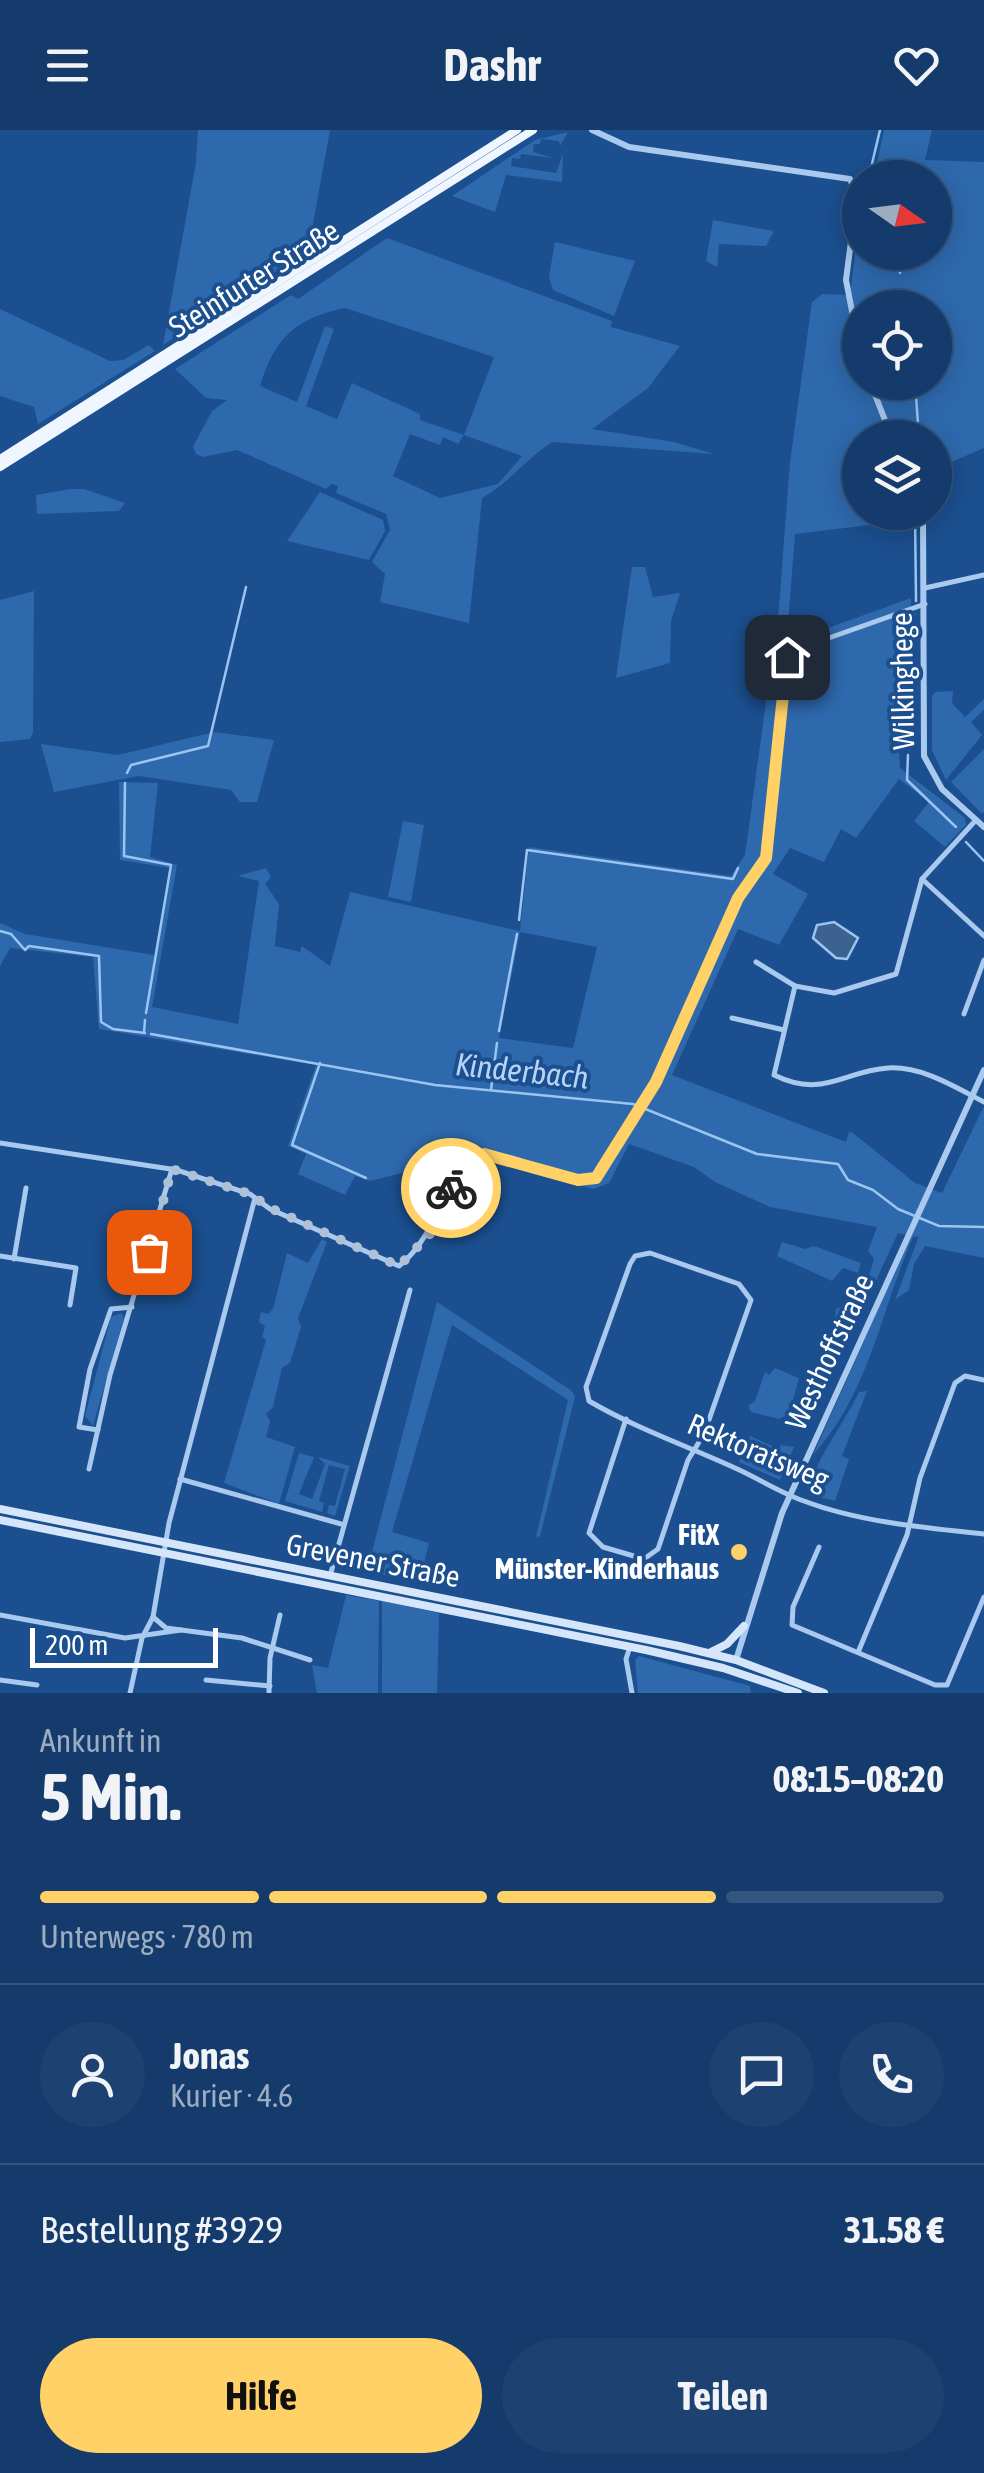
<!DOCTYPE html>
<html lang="de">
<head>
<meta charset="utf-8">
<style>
  :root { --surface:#143b6b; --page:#1d4271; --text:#f1f3f6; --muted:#9dadc1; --line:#33557e; --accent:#ffd166 }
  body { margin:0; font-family:"Asap Condensed",sans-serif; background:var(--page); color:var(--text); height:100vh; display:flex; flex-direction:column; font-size:38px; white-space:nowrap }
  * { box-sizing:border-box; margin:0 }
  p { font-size:32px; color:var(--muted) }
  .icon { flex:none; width:55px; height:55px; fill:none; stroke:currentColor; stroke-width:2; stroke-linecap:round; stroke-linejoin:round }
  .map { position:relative; height:1563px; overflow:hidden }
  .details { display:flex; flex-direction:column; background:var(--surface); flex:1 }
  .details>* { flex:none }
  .needle { width:65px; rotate:104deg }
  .controls { position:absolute; left:842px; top:30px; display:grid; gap:20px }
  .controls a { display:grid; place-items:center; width:110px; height:110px; border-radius:50%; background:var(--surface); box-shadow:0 5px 25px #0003,0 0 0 2px var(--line); font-size:50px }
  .scale { position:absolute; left:30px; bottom:25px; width:188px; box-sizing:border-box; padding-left:10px; border:5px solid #fff; border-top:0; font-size:28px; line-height:35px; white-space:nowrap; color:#fff; -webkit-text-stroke:8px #1b4f8f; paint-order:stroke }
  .pin { position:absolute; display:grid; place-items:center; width:85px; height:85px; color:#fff; margin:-42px; border-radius:20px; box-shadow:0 5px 15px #0006 }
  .courier { position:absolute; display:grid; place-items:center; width:100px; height:100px; margin:-50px; border:8px solid #ffd166; border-radius:50%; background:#fff; color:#222; box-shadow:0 2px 12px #0007 }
  .summary em { font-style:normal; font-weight:700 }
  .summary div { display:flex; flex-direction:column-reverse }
  .summary { display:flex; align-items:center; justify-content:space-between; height:170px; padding:0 40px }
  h1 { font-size:65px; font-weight:700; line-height:75px }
  .bar { display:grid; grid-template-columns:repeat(4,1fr); gap:15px 10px; align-content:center; height:120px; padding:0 40px }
  .bar i { height:12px; border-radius:8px; background:var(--line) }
  .bar .active { background:var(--accent) }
  .bar p { grid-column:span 4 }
  .line { display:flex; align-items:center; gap:25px; padding:0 40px; border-top:2px solid var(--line) }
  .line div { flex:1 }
  .round { display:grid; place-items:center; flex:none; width:105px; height:105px; border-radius:52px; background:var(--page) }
  .primary-button { display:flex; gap:20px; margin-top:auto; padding:20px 40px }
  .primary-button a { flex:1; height:115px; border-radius:60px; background:var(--accent); color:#111; font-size:40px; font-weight:700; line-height:115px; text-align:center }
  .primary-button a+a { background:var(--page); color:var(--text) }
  header { display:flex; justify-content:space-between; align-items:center; height:130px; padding:0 40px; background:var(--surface); font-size:45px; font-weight:700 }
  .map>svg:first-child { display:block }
  .green { fill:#2e69ad; fill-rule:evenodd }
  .water { fill:#3c6290; stroke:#9cc4f0; stroke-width:2.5 }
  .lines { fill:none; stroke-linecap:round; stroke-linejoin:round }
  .stream { stroke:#9cc4f0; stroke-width:2.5 }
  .minor { stroke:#a9c9ee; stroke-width:5 }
  .tertiary { stroke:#a9c9ee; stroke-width:6 }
  .secondary { stroke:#d6e6fa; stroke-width:8 }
  .primary { stroke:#f0f6ff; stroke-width:8 }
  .done { stroke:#afc1d8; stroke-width:10; stroke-dasharray:0 18 }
  .route { stroke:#ffd166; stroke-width:12 }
  .poi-dot { fill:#ffd166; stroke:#1b4f8f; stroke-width:4 }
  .labels { text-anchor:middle; stroke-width:8; stroke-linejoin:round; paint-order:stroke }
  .street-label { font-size:30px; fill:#fff; stroke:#1b4f8f }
  .poi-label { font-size:30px; font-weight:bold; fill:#fff; stroke:#1b4f8f; text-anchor:end }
  .water-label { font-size:32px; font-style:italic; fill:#b5d3f5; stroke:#1b4f8f }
</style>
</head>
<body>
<header><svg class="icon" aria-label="menu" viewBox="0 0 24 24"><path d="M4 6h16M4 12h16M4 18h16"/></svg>Dashr<svg class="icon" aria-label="heart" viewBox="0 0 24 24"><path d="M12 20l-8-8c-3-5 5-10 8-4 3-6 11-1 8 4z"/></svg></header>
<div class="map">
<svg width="984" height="1563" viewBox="0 0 984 1563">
  <rect width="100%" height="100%" fill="#1b4f8f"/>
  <!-- green -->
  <g class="green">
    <path d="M198,0H330L310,110L323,111L163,215L196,32Z"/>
    <path d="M884,0H932L925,30L984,32V318L935,339V308H860V382L898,383L886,393L795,404L787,507L792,511L911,468L912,615L899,621L900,638L965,688L966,695L945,717L914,691L929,672L899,649L856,708L841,699L824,732L790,718L773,744L808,764L779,815L738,799L672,945L846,1012L849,1002L853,1003L915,1053L942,1063L984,976V1128L925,1116L914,1134L909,1160L895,1170L919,1106L913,1107C881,1180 869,1264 813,1325L911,1106L898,1103L847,1213L850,1199L834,1193L836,1179L862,1169L874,1129L868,1121L877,1097L770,1077L715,1052L694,1037L629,1014L609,1053L593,1059L485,1029L481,1021C459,1027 450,1052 442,1072L430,1065V1053L402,1043L370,1051L355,1046L345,1065L298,1044L306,1024L288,1016L316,935L99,899L93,827L10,818L0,836V793L25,804L154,825L170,738L120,730L119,652L158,653L150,727L177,735L152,877L238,894L259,751L238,746L266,738L271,747L265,754L279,774L275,816L300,822L302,816L330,836L350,762L520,801L529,717L731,746L745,725L779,477L790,332L812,172L822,164L850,165L860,85V122H935V48L866,47L875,42ZM860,178H935V252H860ZM520,802L597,817L573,918L499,908Z"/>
    <path d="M568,2L560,16L559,11L541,9L540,14H534L533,22L553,28L521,24L520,29L512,28L511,36L556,43L563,24L562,52L506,45L495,82L452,66L535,10Z"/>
    <path d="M713,90L774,101L766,116L719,114L717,137L706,131Z"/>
    <path d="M387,108L612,191L611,197L680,216L648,258L592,299L674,312L714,324L552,312C526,329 510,352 482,368L469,493L380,472L385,444L372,432L390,400L386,384L336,363L338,356L332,354L326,359L237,320L203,327L196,324L193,317L212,281L227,270L206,268L175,239L291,165L298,169ZM345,178L494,227L464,305L420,290V284L352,253L337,289L306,276L334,199L325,196L297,272L260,256C275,207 296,188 345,178ZM410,304L440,315L443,307L458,314L464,305L522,326L498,354L440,368L393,346Z"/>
    <path d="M555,112L635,131L614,186L553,160L549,147Z"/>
    <path d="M0,179L110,231L123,230L149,215L155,221L38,294L34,277L0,266Z"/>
    <path d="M71,359H84L125,373L119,381L37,384L36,365Z"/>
    <path d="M320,362L383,390L385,401L369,430L287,411Z"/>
    <path d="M632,437H645L653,467L680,463L671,491L670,533L616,548Z"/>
    <path d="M34,461L33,603L30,609L0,612V470Z"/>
    <path d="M953,561L952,573L965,587L984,569V580L971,592L982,605L946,650L932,620V566L935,562Z"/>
    <path d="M214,602L274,610L257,672H240L231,660L139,646L54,662L41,614L118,625Z"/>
    <path d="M984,619V682L982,684L951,652Z"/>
    <path d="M403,691L424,695L411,772L388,767Z"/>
    <path d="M322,1109L327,1112L298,1188L301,1197L290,1233L282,1238L273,1277L266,1284L270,1291L266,1307L295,1317L279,1374L224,1353L266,1210L262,1207L265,1196L259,1192L261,1182L268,1184L273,1179L287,1123L308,1133Z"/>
    <path d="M782,1112L805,1119L814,1116L861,1133L858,1143L843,1138L832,1151L777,1126Z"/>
    <path d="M437,1172L572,1261L575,1267L540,1406L536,1407L568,1270L452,1195L392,1402L429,1413L419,1453L367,1441Z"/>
    <path d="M121,1183L124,1188L93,1296L85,1286L111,1187Z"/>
    <path d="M775,1238L799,1248L789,1284L779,1289L751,1282L748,1276L755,1271L765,1242L769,1245Z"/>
    <path d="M867,1261L842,1326L849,1329L835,1371L807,1364C816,1327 843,1296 859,1262Z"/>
    <path d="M750,1306L777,1318L771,1329L774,1331L781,1315L794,1317L780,1350L739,1332L742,1323L747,1324Z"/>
    <path d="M299,1323L314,1327L299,1364L312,1369L325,1334L318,1327L350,1336L335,1386L327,1383L329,1375L335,1376L345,1339L329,1335L319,1371L324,1373L322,1382L285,1371Z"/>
    <path d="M346,1465L379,1471L378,1563H317L312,1535L328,1538Z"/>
    <path d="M382,1471L439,1483L437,1563H382Z"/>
    <path d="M639,1526L750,1556L751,1563H638L635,1530Z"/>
  </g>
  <!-- water -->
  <path class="water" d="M834,792L858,808L847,829L836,828L813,808L817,795Z"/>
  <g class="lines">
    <!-- stream -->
    <g class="stream">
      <path d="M880,0L871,38L874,45L885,48"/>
      <path d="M900,143L902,122"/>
      <path d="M898,167L902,178"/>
      <path d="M915,252L919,308"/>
      <path d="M915,382L916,471"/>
      <path d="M909,619L914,484"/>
      <path d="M908,625L907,650L956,697"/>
      <path d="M127,643L131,635L208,616L246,457"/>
      <path d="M125,653L124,726L171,735L146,883"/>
      <path d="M966,712L984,731"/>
      <path d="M519,790L527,720L733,749L738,738"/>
      <path d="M0,801L11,804L25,820L29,816L99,826L101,892L113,899L145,903"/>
      <path d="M499,901L517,804"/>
      <path d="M144,903L145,890"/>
      <path d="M151,904L435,955L633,974L757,1024L838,1034L848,1050L873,1060L898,1079L939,1096L984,1097"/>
      <path d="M320,933L292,1015L366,1048"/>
      <path d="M491,960L497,913"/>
    </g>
    <!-- minor -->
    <g class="minor">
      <path d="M925,458L984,445"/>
      <path d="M976,690L922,749L896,844L834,863L795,856L774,945C823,969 843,941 888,938C922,936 955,957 984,972"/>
      <path d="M922,749L984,806"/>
      <path d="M756,832L795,856"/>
      <path d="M964,884L984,830"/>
      <path d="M732,888L784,900"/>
      <path d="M0,1013L177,1040L250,1064L270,1079L399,1136C439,1104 443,1048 475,1027C514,1015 556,1056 596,1048L656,952L738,766L766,728L787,527L792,521L925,474"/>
      <path d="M0,1126L76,1138L70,1175"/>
      <path d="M14,1129L26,1058"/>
      <path d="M626,1289L589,1403L603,1417L644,1429L658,1419L688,1330L704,1304L751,1170L739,1154L650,1123L635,1126L630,1134L586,1257L589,1271C635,1298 687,1316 735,1338C758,1348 780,1363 804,1371C859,1392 926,1398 984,1404"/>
      <path d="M98,1300L79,1297L90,1239L111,1179L132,1177"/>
      <path d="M89,1339L110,1245L172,1039"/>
      <path d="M180,1349L341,1394"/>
      <path d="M819,1417L793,1477L792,1495L935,1555H947L984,1467"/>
      <path d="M330,1446L410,1160"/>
      <path d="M0,1485L125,1508L181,1500"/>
      <path d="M153,1487L166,1498L242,1508L310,1530"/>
      <path d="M630,1517L626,1529L632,1563"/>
      <path d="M859,1520L907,1405L920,1348L955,1253L965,1246L984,1250"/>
      <path d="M0,1550L37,1555"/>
      <path d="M206,1550L270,1556"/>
      <path d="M130,1563L142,1508L153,1487L169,1393L255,1068"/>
      <path d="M269,1563L270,1528L280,1485"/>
    </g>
    <!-- tertiary -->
    <g class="tertiary">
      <path d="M592,0L629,17L850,49L857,65L846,150L860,223"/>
      <path d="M870,252L892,308"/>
      <path d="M923,382L924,626L942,659L984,697"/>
      <path d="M736,1530L782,1383L984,940"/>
    </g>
    <!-- secondary -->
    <g class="secondary">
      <path d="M0,1379L679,1516L736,1530L824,1563"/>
      <path d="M0,1390L646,1520L723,1538L798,1563"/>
      <path d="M711,1522L727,1514L744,1496"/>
    </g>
    <!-- primary -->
    <g class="primary">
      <path d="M0,329L517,0"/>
      <path d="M0,337L533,0"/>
    </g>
  </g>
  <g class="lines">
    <!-- done -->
    <path class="done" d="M149,1122L172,1039L250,1064L270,1078L399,1136L430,1104L451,1058"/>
    <!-- route -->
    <path class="route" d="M451,1058L466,1033L484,1024L578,1050L596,1048L656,952L738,768L766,728L787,527"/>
  </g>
  <!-- markers -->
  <circle class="poi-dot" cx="739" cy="1422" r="10"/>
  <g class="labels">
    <!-- street labels -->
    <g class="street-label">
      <text transform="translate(254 149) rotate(-32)" y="10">Steinfurter Straße</text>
      <text transform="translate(903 551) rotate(-91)" y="10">Wilkinghege</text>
      <text transform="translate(830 1222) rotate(-65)" y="10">Westhoffstraße</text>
      <text transform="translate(758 1322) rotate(23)" y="10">Rektoratsweg</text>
      <text transform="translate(373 1431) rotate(11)" y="10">Grevener Straße</text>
    </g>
    <!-- poi labels -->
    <g class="poi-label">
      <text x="719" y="1415">FitX<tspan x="719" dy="34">Münster-Kinderhaus</tspan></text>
    </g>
    <!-- water labels -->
    <g class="water-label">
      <text transform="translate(522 941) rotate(6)" y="11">Kinderbach</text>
    </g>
  </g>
</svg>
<div class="controls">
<a><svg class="needle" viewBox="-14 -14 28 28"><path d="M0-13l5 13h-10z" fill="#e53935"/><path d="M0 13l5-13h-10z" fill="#9dadc1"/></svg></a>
<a><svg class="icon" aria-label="locate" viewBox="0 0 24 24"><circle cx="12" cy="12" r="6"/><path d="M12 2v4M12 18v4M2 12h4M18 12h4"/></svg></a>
<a><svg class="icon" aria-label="layers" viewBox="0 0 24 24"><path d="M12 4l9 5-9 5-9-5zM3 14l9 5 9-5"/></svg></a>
</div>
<div class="scale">200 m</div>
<div class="pin" style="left:149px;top:1122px;background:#ea580c"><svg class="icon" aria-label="bag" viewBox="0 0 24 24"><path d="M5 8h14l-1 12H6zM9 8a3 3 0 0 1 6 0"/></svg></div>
<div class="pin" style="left:787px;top:527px;background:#1f2937"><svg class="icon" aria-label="home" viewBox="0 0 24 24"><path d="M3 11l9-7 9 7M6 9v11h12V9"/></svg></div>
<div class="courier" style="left:451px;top:1058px"><svg class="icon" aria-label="bike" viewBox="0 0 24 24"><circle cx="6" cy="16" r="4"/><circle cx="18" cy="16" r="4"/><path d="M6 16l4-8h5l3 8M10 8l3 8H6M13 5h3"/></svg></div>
</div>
<section class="details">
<div class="summary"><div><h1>5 Min.</h1><p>Ankunft in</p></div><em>08:15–08:20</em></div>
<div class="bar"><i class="active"></i><i class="active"></i><i class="active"></i><i></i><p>Unterwegs · 780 m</p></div>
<div class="line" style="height:180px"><a class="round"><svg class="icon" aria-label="person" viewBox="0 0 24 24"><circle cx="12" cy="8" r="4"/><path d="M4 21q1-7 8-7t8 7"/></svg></a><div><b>Jonas</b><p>Kurier · 4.6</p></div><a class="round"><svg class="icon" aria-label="chat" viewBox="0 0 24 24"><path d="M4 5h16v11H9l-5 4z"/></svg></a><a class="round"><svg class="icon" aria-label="phone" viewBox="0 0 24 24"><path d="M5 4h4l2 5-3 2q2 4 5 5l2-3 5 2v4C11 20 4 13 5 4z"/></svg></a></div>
<div class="line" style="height:130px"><div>Bestellung #3929</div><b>31.58 €</b></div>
<div class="primary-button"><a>Hilfe</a><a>Teilen</a></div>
</section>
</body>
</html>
